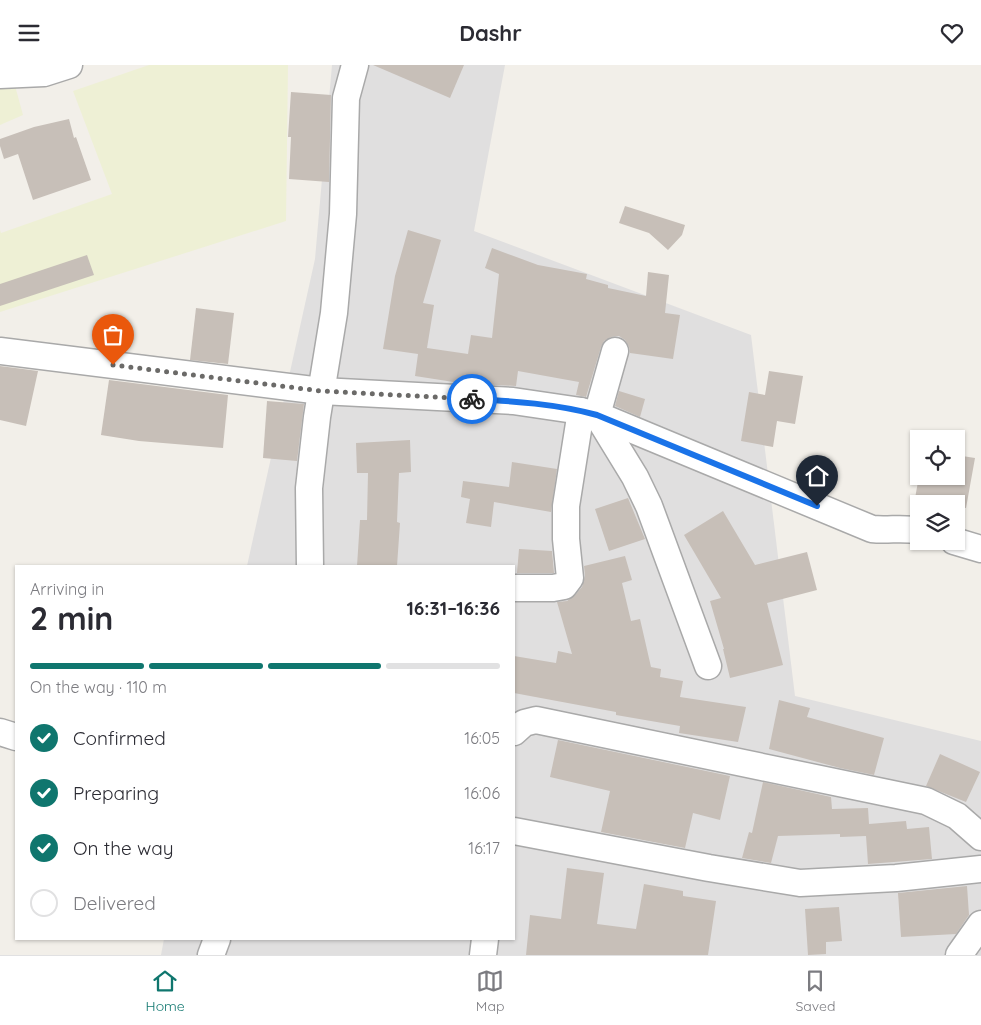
<!DOCTYPE html>
<html lang="en">
<head>
<meta charset="utf-8">
<style>
  :root { --surface:#fff; --page:#f7f7f7; --text:#2b2b33; --muted:#7c7c81; --line:#e1e1e2; --accent:#0f766e }
  body { margin:0; font-family:Quicksand,sans-serif; background:var(--page); color:var(--text); height:100vh; display:flex; flex-direction:column; font-size:19px; white-space:nowrap }
  * { box-sizing:border-box; margin:0 }
  p { font-size:16px; color:var(--muted) }
  .icon { flex:none; width:28px; height:28px; fill:none; stroke:currentColor; stroke-width:2; stroke-linecap:round; stroke-linejoin:round }
  .map { position:relative; flex:1; overflow:hidden }
  .sheet { position:absolute; left:15px; top:500px; width:500px; height:375px; display:flex; flex-direction:column; background:var(--surface); border-radius:0px; box-shadow:0 1px 4px #0004 }
  .sheet>* { flex:none }
  .fabs { position:absolute; left:910px; top:365px; display:grid; gap:10px }
  .fabs a { display:grid; place-items:center; width:55px; height:55px; border-radius:0px; background:var(--surface); box-shadow:0 1px 4px #0004; font-size:25px }
  .pin { position:absolute; display:grid; place-items:center; width:42px; height:42px; color:#fff; margin:-51px -21px; border-radius:50% 50% 50% 0; rotate:-45deg; box-shadow:0 0 5px #0007 }
  .pin .icon { rotate:45deg }
  .courier { position:absolute; display:grid; place-items:center; width:50px; height:50px; margin:-25px; border:4px solid #1a73e8; border-radius:50%; background:#fff; color:#222; box-shadow:0 1px 6px #0007 }
  .overview em { font-style:normal; font-weight:800 }
  .overview div { display:flex; flex-direction:column-reverse }
  .overview { display:flex; align-items:center; justify-content:space-between; height:85px; padding:0 15px }
  h1 { font-size:32px; font-weight:800; line-height:38px }
  .bar { display:grid; grid-template-columns:repeat(4,1fr); gap:8px 5px; align-content:center; height:60px; padding:0 15px }
  .bar i { height:6px; border-radius:4px; background:var(--line) }
  .bar .active { background:var(--accent) }
  .bar p { grid-column:span 4 }
  ol { padding:0 15px; list-style:none }
  li { display:flex; align-items:center; gap:15px; height:55px }
  li p { margin-inline-start:auto }
  li .icon { padding:5px; border-radius:50%; background:var(--accent); color:#fff; stroke-width:4 }
  li:last-child { color:var(--muted) }
  li i { width:28px; height:28px; border:2px solid var(--line); border-radius:50% }
  header { display:flex; justify-content:space-between; align-items:center; height:65px; padding:0 15px; background:var(--surface); font-size:22px; font-weight:800 }
  .tab-bar { display:flex; justify-content:space-around; align-items:center; height:70px; border-top:1px solid var(--line); background:var(--surface); font-size:14px; color:var(--muted) }
  .tab-bar a { display:grid; justify-items:center; gap:2px }
  .tab-bar .active { color:var(--accent) }
  .map>svg:first-child { display:block }
  .residential { fill:#e0dfdf }
  .farmland { fill:#eef0d5 }
  .building { fill:#c7bfb8 }
  .lines { fill:none; stroke-linecap:round; stroke-linejoin:round }
  .minor-casing { stroke:#a9a9a9; stroke-width:29 }
  .minor { stroke:#fff; stroke-width:26 }
  .done { stroke:#6b6a68; stroke-width:5; stroke-dasharray:0 9 }
  .route { stroke:#1a73e8; stroke-width:6 }
</style>
</head>
<body>
<header><svg class="icon" aria-label="menu" viewBox="0 0 24 24"><path d="M4 6h16M4 12h16M4 18h16"/></svg>Dashr<svg class="icon" aria-label="heart" viewBox="0 0 24 24"><path d="M12 20l-8-8c-3-5 5-10 8-4 3-6 11-1 8 4z"/></svg></header>
<div class="map">
<svg width="981" height="890" viewBox="0 0 981 890">
  <rect width="100%" height="100%" fill="#f2efe9"/>
  <!-- residential -->
  <path class="residential" d="M332,0H505L474,166L751,270L795,631L981,676V890H161L164,874H514V501H247L315,194Z"/>
  <!-- farmland -->
  <g class="farmland">
    <path d="M149,0H288L286,156L0,247V165L1,168L112,129L73,26Z"/>
    <path d="M14,17L23,50L0,60V22Z"/>
  </g>
  <!-- building -->
  <g class="building">
    <path d="M373,0H464L450,33Z"/>
    <path d="M291,27L331,30L329,117L289,114L291,72H288Z"/>
    <path d="M69,54L74,73L76,72L91,115L33,135L18,89L4,94L0,81V74L34,62Z"/>
    <path d="M625,141L685,160L682,170L668,185L649,168L619,158Z"/>
    <path d="M408,165L441,175L423,238L434,240L427,283L468,289L471,270L492,273L499,209L485,203L492,183L538,200L587,209L586,214L608,220V223L646,231L648,207L669,210L665,248L680,250L673,294L630,288L629,282L625,275L619,271L611,272L604,276L601,282L586,332L576,330L579,317L518,306L516,321L460,318L415,311L418,289L383,284L395,211Z"/>
    <path d="M87,190L94,210L0,241V219Z"/>
    <path d="M196,243L234,248L228,299L190,295Z"/>
    <path d="M0,301L38,306L26,361L0,355Z"/>
    <path d="M769,306L803,311L795,359L777,356L773,382L741,376L749,327L765,330Z"/>
    <path d="M109,315L228,330L223,383L139,376L101,370Z"/>
    <path d="M619,326L645,334L640,352L615,341Z"/>
    <path d="M267,336L304,339L297,396L263,393Z"/>
    <path d="M410,375L411,407L399,408L397,457L400,458L397,501H357L360,455H367L368,408H357L356,378Z"/>
    <path d="M956,390L975,393L966,443L956,442V439H914L919,411H956Z"/>
    <path d="M512,397L557,404L551,447L494,437L491,462L466,458L470,434L461,432L463,416L509,422Z"/>
    <path d="M628,433L645,474L609,486L595,444Z"/>
    <path d="M723,446L755,500L807,487L817,525L767,538L783,600L730,613L723,584H724L710,536L721,533L684,470Z"/>
    <path d="M519,484L552,486L554,508H517Z"/>
    <path d="M625,491L632,515L622,518L631,556L640,554L651,602L661,604L660,612L683,616L680,632L746,642L738,677L679,668L680,661L616,650V647L514,628V591L556,598L558,586L572,589L557,537L567,536L575,530L582,522L585,511L584,501Z"/>
    <path d="M779,635L810,643L807,652L884,673L874,710L840,703L769,684Z"/>
    <path d="M558,675L730,711L720,755L693,748L685,783L601,767L610,726L550,712Z"/>
    <path d="M940,689L980,707L966,737L926,721Z"/>
    <path d="M763,717L831,732L832,744L868,743L869,759L906,756L907,764L929,762L932,794L868,799L866,771L840,772V769L778,771L771,798L742,793L749,767L752,768Z"/>
    <path d="M567,803L604,808L597,859L636,864L644,819L683,826V831L716,836L708,890H526L530,850L561,854Z"/>
    <path d="M967,821L969,850L956,869L901,872L898,828Z"/>
    <path d="M839,842L842,876L826,877V889L808,890L805,844Z"/>
  </g>
  <g class="lines">
    <!-- minor casing -->
    <g class="minor-casing">
      <g id="minor">
        <path d="M0,10L44,8L69,0"/>
        <path d="M0,286L321,326L513,336L581,346L597,350L872,464C888,466 904,462 919,466"/>
        <path d="M615,286L597,350L635,412L649,441L708,601"/>
        <path d="M954,476L981,484"/>
        <path d="M310,501L309,423L317,352L334,248L343,149L346,33L355,0"/>
        <path d="M514,523H553L564,521L570,513L566,474V441L581,346"/>
        <path d="M0,667L16,672"/>
        <path d="M514,667L524,658L536,655L926,736L957,751L981,772"/>
        <path d="M514,766L709,803L800,818L896,813L981,804"/>
        <path d="M211,890L217,874"/>
        <path d="M483,890L485,874"/>
        <path d="M959,890L981,859"/>
      </g>
    </g>
    <!-- minor -->
    <use href="#minor" class="minor"/>
  </g>
  <g class="lines">
    <!-- done -->
    <path class="done" d="M113,300L321,326L472,334"/>
    <!-- route -->
    <path class="route" d="M472,334C513,336 557,339 597,350L817,441"/>
  </g>
</svg>
<div class="fabs">
<a><svg class="icon" aria-label="locate" viewBox="0 0 24 24"><circle cx="12" cy="12" r="6"/><path d="M12 2v4M12 18v4M2 12h4M18 12h4"/></svg></a>
<a><svg class="icon" aria-label="layers" viewBox="0 0 24 24"><path d="M12 4l9 5-9 5-9-5zM3 14l9 5 9-5"/></svg></a>
</div>
<div class="pin" style="left:113px;top:300px;background:#ea580c"><svg class="icon" aria-label="bag" viewBox="0 0 24 24"><path d="M5 8h14l-1 12H6zM9 8a3 3 0 0 1 6 0"/></svg></div>
<div class="pin" style="left:817px;top:441px;background:#1f2937"><svg class="icon" aria-label="home" viewBox="0 0 24 24"><path d="M3 11l9-7 9 7M6 9v11h12V9"/></svg></div>
<div class="courier" style="left:472px;top:334px"><svg class="icon" aria-label="bike" viewBox="0 0 24 24"><circle cx="6" cy="16" r="4"/><circle cx="18" cy="16" r="4"/><path d="M6 16l4-8h5l3 8M10 8l3 8H6M13 5h3"/></svg></div>
<section class="sheet">
<div class="overview"><div><h1>2 min</h1><p>Arriving in</p></div><em>16:31–16:36</em></div>
<div class="bar"><i class="active"></i><i class="active"></i><i class="active"></i><i></i><p>On the way · 110 m</p></div>
<ol>
<li><svg class="icon" aria-label="check" viewBox="0 0 24 24"><path d="M5 12l5 5 9-10"/></svg>Confirmed<p>16:05</p></li>
<li><svg class="icon" aria-label="check" viewBox="0 0 24 24"><path d="M5 12l5 5 9-10"/></svg>Preparing<p>16:06</p></li>
<li><svg class="icon" aria-label="check" viewBox="0 0 24 24"><path d="M5 12l5 5 9-10"/></svg>On the way<p>16:17</p></li>
<li><i></i>Delivered</li>
</ol>
</section>
</div>
<nav class="tab-bar">
<a class="active"><svg class="icon" aria-label="home" viewBox="0 0 24 24"><path d="M3 11l9-7 9 7M6 9v11h12V9"/></svg>Home</a>
<a><svg class="icon" aria-label="map" viewBox="0 0 24 24"><path d="M3 6l6-2 6 2 6-2v14l-6 2-6-2-6 2zM9 4v14M15 6v14"/></svg>Map</a>
<a><svg class="icon" aria-label="saved" viewBox="0 0 24 24"><path d="M7 4h10v16l-5-4-5 4z"/></svg>Saved</a>
</nav>
</body>
</html>
